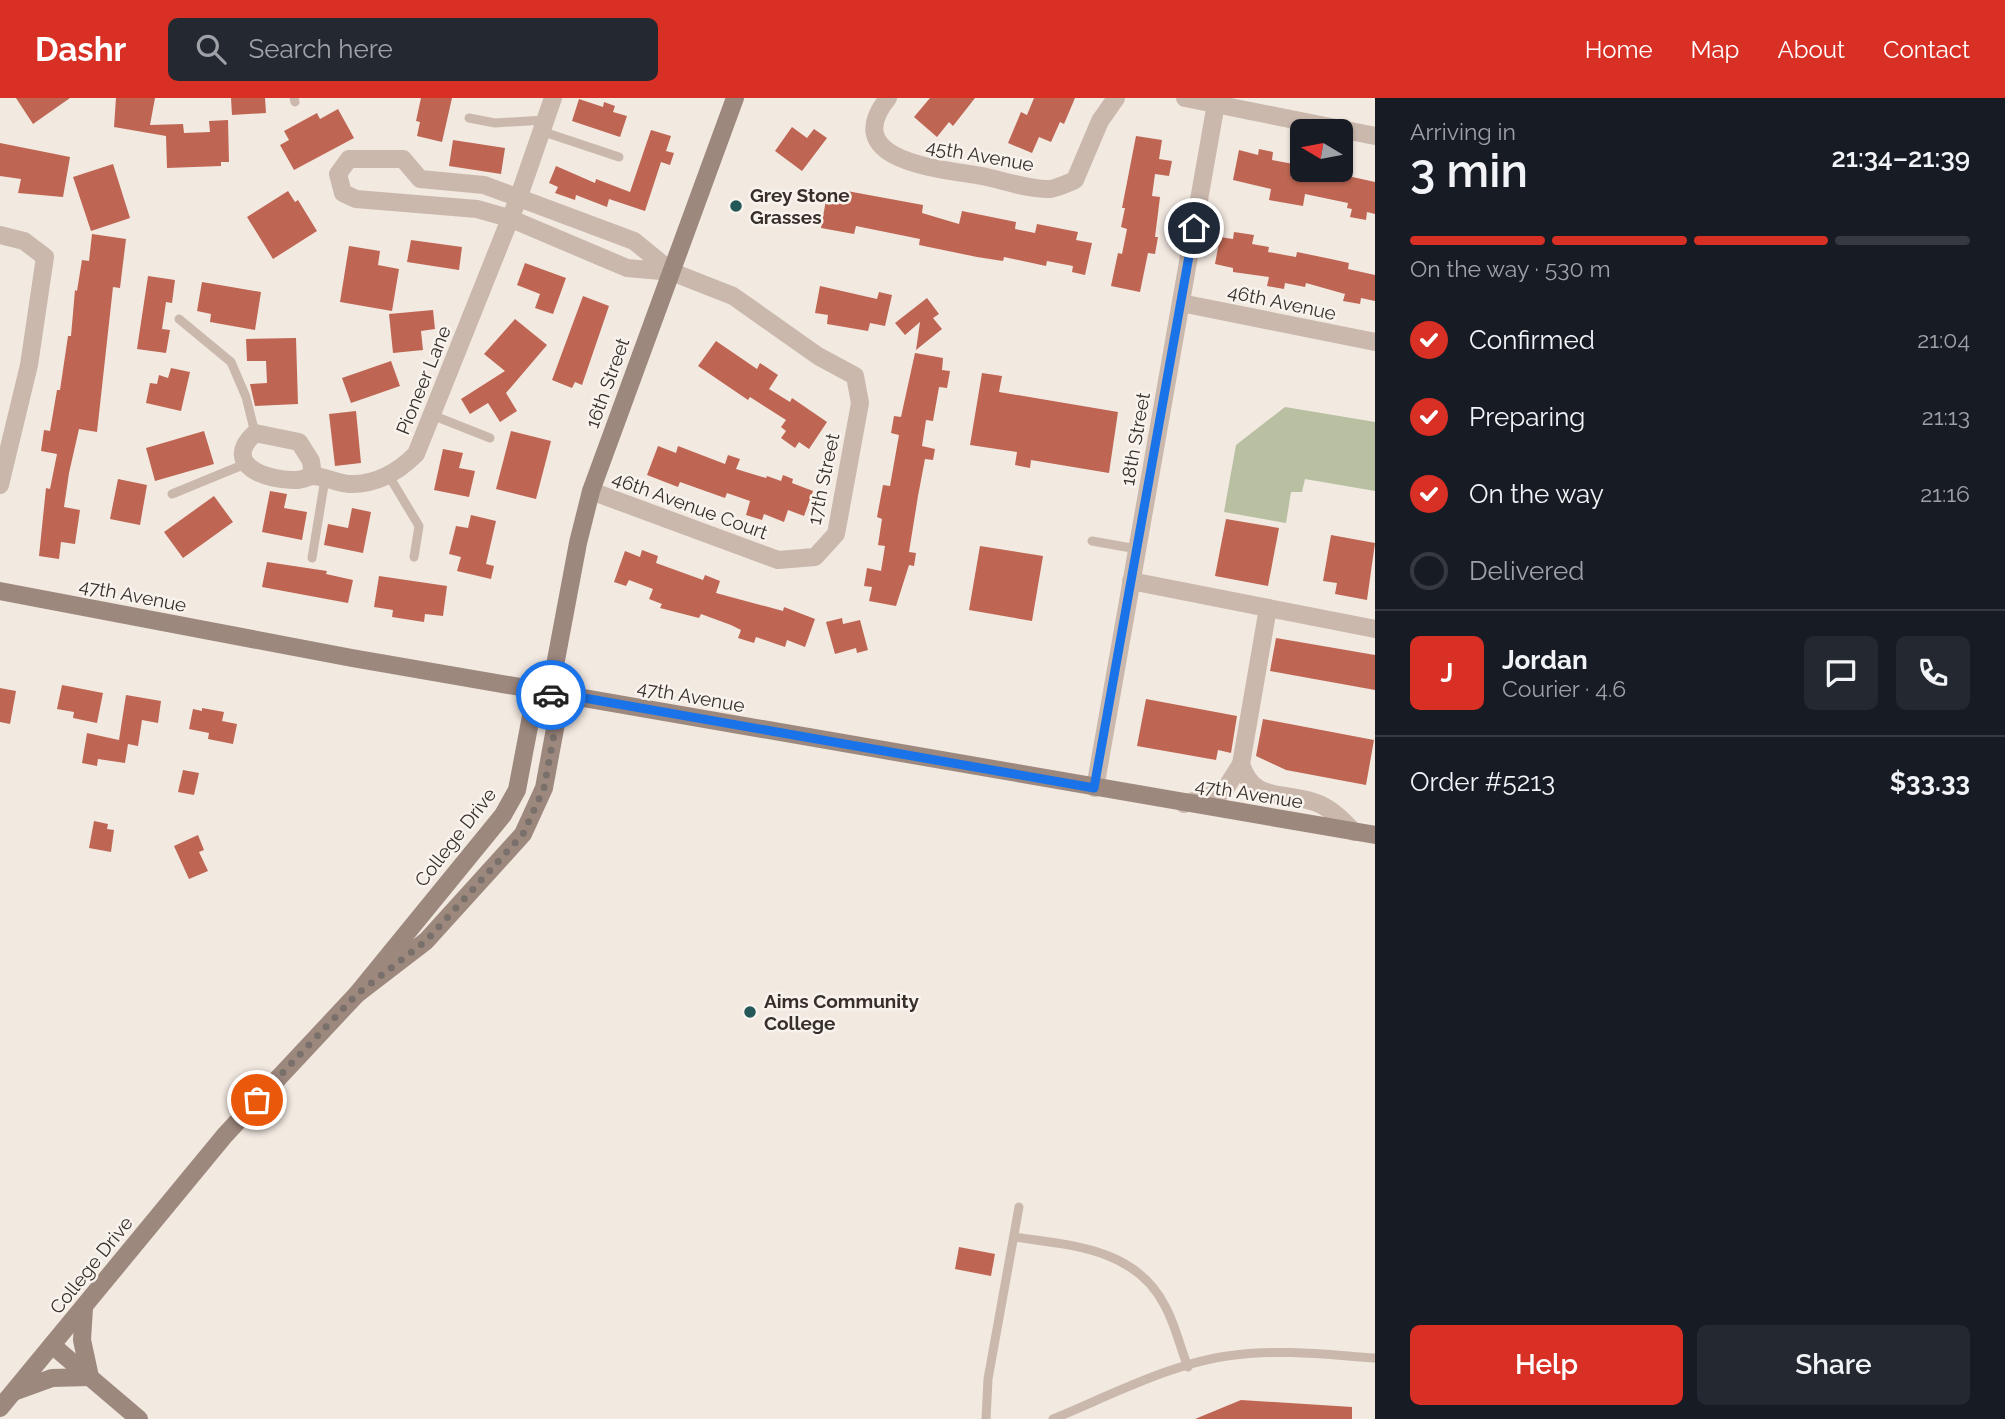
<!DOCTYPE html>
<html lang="en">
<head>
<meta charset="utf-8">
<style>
  :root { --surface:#171b24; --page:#242831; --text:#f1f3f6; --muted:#9ea1a6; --line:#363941; --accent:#d93025 }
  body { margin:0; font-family:Raleway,sans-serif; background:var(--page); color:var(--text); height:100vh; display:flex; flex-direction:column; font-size:26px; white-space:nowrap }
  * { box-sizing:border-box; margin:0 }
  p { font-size:23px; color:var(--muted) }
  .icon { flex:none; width:38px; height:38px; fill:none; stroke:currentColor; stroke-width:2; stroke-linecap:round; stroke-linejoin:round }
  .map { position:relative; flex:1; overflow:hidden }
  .details { display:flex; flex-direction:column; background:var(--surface); width:630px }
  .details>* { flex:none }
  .needle { width:46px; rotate:280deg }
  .tools { position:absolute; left:1290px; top:21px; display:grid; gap:14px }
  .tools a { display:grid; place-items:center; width:63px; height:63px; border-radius:10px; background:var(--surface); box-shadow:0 2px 5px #0004; font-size:35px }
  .pin { position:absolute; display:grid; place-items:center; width:60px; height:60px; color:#fff; margin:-30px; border:4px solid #fff; border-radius:50%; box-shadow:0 2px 7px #0007 }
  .courier { position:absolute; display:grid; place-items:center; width:70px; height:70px; margin:-35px; border:5px solid #1a73e8; border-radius:50%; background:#fff; color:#222; box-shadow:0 2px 9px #0007 }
  .overview em { font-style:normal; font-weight:600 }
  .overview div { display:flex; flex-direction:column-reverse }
  .overview { display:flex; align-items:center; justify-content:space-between; height:119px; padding:0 35px }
  h1 { font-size:46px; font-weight:600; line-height:52px }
  .bar { display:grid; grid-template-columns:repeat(4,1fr); gap:10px 7px; align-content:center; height:84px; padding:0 35px }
  .bar i { height:9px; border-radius:5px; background:var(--line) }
  .bar .on { background:var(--accent) }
  .bar p { grid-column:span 4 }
  .line { display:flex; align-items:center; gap:18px; padding:0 35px; border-top:2px solid var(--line) }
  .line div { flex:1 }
  .round { display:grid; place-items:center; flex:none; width:74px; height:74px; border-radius:10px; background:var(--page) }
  ol { padding:0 35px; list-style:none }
  li { display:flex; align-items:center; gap:21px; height:77px }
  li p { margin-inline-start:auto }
  li .icon { padding:7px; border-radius:50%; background:var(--accent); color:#fff; stroke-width:4 }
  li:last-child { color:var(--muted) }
  li i { width:38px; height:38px; border:4px solid var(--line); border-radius:50% }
  .primary-button { display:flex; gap:14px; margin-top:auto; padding:14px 35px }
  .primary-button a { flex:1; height:80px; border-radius:10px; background:var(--accent); color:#fff; font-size:28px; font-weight:600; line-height:80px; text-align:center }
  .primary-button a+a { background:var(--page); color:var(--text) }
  header { display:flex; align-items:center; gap:42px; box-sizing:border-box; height:98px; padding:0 35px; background:var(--accent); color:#fff }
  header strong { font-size:33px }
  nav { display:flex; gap:38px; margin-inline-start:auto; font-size:24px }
  .search { width:490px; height:63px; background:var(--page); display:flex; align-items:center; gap:18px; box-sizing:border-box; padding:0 24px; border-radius:10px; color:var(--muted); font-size:26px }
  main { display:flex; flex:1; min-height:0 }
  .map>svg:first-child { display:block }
  .green { fill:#b8c0a1 }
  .building { fill:#be6653 }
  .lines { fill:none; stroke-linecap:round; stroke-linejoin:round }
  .lane { stroke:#cab8ad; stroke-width:9 }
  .street { stroke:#cab8ad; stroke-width:18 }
  .secondary { stroke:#9d887e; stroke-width:18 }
  .done { stroke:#79706b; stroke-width:7; stroke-dasharray:0 12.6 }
  .route { stroke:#1a73e8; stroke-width:9 }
  .poi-dot { fill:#235758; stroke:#f9f3ed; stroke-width:2.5 }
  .labels { text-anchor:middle; stroke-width:5; stroke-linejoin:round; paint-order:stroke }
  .street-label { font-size:19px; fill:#382f2b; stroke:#f9f3ed }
  .poi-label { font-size:19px; font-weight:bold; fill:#382f2b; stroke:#f9f3ed; text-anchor:start }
</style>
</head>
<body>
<header>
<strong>Dashr</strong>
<div class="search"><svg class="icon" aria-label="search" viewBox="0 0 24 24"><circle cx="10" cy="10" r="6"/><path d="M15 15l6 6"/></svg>Search here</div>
<nav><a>Home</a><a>Map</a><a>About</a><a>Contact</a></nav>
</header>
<main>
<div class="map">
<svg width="1375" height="1321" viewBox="0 0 1375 1321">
  <rect width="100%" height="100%" fill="#f2e9e1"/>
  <!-- green -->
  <path class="green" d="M1285,309L1375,324V393L1305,381L1302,394H1291L1286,425L1224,414L1236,347Z"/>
  <!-- building -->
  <g class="building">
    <path d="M16,0H70L33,26Z"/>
    <path d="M116,0H155L150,27L183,26L184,35L210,34L209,23L228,22L229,64H221V68L167,70L166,38L114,29Z"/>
    <path d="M231,0H265L266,15L232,17Z"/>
    <path d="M421,0H452L442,44L417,38L420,24L416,23Z"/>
    <path d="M930,0H975L953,28L949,24L937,39L914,19Z"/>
    <path d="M1034,0H1075L1064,26L1060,24L1051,44L1039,39L1032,55L1008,45L1021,14L1027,17Z"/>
    <path d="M579,1L603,9L604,4L615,8L613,14L627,18L620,39L572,23Z"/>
    <path d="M338,11L354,40L294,72L280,47L289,42L284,33L317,15L320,21Z"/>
    <path d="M792,29L807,40L814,31L827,40L802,73L775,53Z"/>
    <path d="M651,32L671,38L666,53L674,55L670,67L661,64L645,113L609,101L607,109L576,97L575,102L555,95L558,89L549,85L556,68L595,85L596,81L630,94Z"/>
    <path d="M1136,38L1162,42L1159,61L1172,63L1169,78L1155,76L1152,98L1160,99L1155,139H1158L1155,156L1148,155L1140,194L1111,188L1118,155L1122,156L1127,131L1121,129L1125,110H1122Z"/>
    <path d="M453,42L505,50L501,76L449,68Z"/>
    <path d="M0,45L70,59L63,99L18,95L21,81L0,78Z"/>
    <path d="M1259,51L1273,54L1272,62L1293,66L1291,79L1312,84L1315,72H1349L1348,78L1375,84V116L1367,114L1366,122L1350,119L1352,111L1347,110L1348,105L1305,96L1303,108L1269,102L1271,91L1233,82L1239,52L1258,57Z"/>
    <path d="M113,66L130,120L91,133L73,79Z"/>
    <path d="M288,93L295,104L298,102L317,133L273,161L247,119Z"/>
    <path d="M847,93L923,107L922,115L959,126L962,113L1016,124L1015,131L1035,135L1037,126L1078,134L1076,142L1092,145L1085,177L1072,174L1073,168L1047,163L1046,168L1004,159L1003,163L977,159L919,147L920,141L856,128L854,136L821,130L826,102L845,106Z"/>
    <path d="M1234,134L1254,137L1252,146L1269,149L1268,154L1296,159L1297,154L1331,161L1349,165L1348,171L1375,177V203L1361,200L1360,206L1343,203L1345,196L1306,185L1305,189L1285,185L1284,191L1267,188L1269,179L1233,174V170L1215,166L1220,139L1233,141Z"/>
    <path d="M92,136L126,141L120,190L113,189L97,334L79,331L69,375L64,409L80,412L75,446L61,444L59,461L39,458L46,390L50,391L57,356L41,353L44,332L50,333L57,292H60L68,238H71L75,192L77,193L82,162L89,163Z"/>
    <path d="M411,142L462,149L459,172L407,164Z"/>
    <path d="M349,148L380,153L378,167L399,171L392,213L340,204Z"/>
    <path d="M525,165L566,180L553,216L535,210L540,196L517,187Z"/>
    <path d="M148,178L175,182L172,205L166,204L162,231L170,232L166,255L137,251Z"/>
    <path d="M202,184L261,194L255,232L210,224L211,216L197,213Z"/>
    <path d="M820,188L877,201L879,194L892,197L885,228L870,225L868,233L827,226L828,217L815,215Z"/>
    <path d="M583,198L609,208L582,287L575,284L572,290L552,282Z"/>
    <path d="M927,200L939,216L933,220L942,231L916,252L920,224L905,237L895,225Z"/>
    <path d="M433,212L435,231L421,233L423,252L393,255L389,216Z"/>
    <path d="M515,221L547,247L506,295L517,313L500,324L488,305L470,316L461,301L505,273L484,256Z"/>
    <path d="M296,240L298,306L255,308L250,286L267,285L266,263H247L246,241Z"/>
    <path d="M716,243L757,271L760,265L778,277L769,291L790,304L792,300L827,324L809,351L799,344L795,350L781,340L786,333L781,329L786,322L750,299L748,302L698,268Z"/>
    <path d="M915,255L943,260L942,272L950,273L947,290L939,289L933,323L926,322L922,348L935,351L933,362L925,361L918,398L909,454L916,455L914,468L909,467L896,508L869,503L872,489L864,488L867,470L881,473L885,448L878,447L882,421L877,419L883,387L890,388L899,337L891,335L894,318L901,319Z"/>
    <path d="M391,263L400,288L351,305L342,280Z"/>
    <path d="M171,270L190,274L181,313L146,305L150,285L157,286L159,277L168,280Z"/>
    <path d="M982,275L1002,278L999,294L1118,314L1109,375L1031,362L1030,370L1015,367L1017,354L970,347Z"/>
    <path d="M356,313L361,365L335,368L329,316Z"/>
    <path d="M204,333L214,366L155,383L146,350Z"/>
    <path d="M511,333L551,343L536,401L496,391Z"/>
    <path d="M658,348L676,355L678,348L725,366L728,357L740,361L736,371L766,380L767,378L781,383L783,377L793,381L792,385L813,393L804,418L788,412L784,424L764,416L762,422L746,417L750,403L727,395L725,400L680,384L678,389L647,377Z"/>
    <path d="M443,351L463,355L459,370L475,373L469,399L434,392Z"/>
    <path d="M118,381L147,387L140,427L110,421Z"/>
    <path d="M270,393L287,396L284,410L307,414L302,442L262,434Z"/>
    <path d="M214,398L233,424L183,460L164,434Z"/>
    <path d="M352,410L371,414L363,455L324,447L328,426L348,430Z"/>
    <path d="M471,417L496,423L486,466L494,468L491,481L457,473L461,459L449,456L456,428L468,430Z"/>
    <path d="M1226,421L1279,430L1268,488L1215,478Z"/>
    <path d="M1331,437L1375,445L1367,502L1335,496L1337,485L1323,483Z"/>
    <path d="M980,448L1043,458L1032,523L969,512Z"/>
    <path d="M642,452L658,458L656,465L703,482L705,477L720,483L716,495L783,513L784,509L815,521L805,549L787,542L785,549L756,539L754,545L738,540L741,532L731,527L701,516L699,520L660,510L662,506L649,501L653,491L629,482L626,488L614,484L625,453L640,459Z"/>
    <path d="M267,464L327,473L326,476L353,482L348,505L262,489Z"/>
    <path d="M379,478L447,488L443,518L425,516L424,524L392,519L393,512L374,509Z"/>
    <path d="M842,520L843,526L860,522L868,552L857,555L856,550L835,556L826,524Z"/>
    <path d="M1276,540L1375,557V592L1270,573Z"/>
    <path d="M62,587L103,595L97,625L73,620L74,614L57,611Z"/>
    <path d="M0,590L16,593L10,626L0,624Z"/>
    <path d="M126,597L161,603L158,625L142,622L138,648L128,646L125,665L98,661L97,668L82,665L87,635L119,642Z"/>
    <path d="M1146,601L1237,618L1231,655L1218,652L1216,662L1137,648Z"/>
    <path d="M202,610L224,614L222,623L237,626L233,646L208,641L209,635L189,631L193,611L202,613Z"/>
    <path d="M1263,621L1374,642L1366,687L1286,672L1256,658Z"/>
    <path d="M183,672L199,675L194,697L178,694Z"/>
    <path d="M94,723L108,726L107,731L114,732L111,754L89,750Z"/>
    <path d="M198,737L204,752L199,754L208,773L189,781L174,748Z"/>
    <path d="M959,1149L995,1156L991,1178L955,1171Z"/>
    <path d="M1241,1302L1352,1309V1321H1195Z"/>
  </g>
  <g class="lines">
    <!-- lane -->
    <g class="lane">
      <path d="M294,0L295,4"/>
      <path d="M469,20L495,25L545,22"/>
      <path d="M541,33L619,59"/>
      <path d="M179,221L231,264L246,299L255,335"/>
      <path d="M432,317L490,340"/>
      <path d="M389,378L419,428L414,459"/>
      <path d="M172,396L245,366"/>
      <path d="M1092,443L1137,451"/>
      <path d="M312,460L325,381"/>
      <path d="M1014,1139C1070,1147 1136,1150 1165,1208C1175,1226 1180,1249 1188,1269"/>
      <path d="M986,1321L988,1281L1019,1109"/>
      <path d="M1053,1321C1109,1298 1176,1263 1235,1257C1282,1251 1329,1257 1375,1260"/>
    </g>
    <!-- street -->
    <g class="street">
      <path d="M888,0C837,64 942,71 982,78C1002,82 1029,92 1050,91C1058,90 1068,85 1075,82L1100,23L1116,0"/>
      <path d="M1185,0L1375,38"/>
      <path d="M0,137L24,143L45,159L29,267L0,387"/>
      <path d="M1181,205L1375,244"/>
      <path d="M313,378L311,363L299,344L255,335C220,367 268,383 296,382C302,382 307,379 312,378C324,378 337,385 349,386C375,387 398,374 416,356L518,101L553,0"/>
      <path d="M591,393L778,462L815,459L836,436L860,305L855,278L818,258L733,198L672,174L627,170L509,120L477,111L356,101L343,95L338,76L349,61H403L420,81L484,87L634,143L672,174"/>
      <path d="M1131,483L1375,531"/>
      <path d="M1241,666C1253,704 1281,693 1314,704C1330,709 1343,722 1354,734"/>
      <path d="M1095,690L1217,0"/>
      <path d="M1184,706L1224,693L1241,666L1268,510"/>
    </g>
    <!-- secondary -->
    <g class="secondary">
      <path d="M0,493L352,560L1375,737"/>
      <path d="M357,896L426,843L523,736L544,690L557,620L550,594L578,445L591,393L735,0"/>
      <path d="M52,1247L139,1321"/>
      <path d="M16,1293L52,1280L90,1279L82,1242L84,1210"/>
      <path d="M0,1310L225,1037L357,896L503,717L517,692L532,613L550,594"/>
    </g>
  </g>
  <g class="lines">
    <!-- done -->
    <path class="done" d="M257,1002L357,896L426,843L523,736L544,690L557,620L551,597"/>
    <!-- route -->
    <path class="route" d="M551,597L550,594L1094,690L1194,130"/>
  </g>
  <!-- markers -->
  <g class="poi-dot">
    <circle cx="736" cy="108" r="7"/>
    <circle cx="750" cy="914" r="7"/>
  </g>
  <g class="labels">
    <!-- street labels -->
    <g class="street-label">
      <text transform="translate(980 57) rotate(10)" y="7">45th Avenue</text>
      <text transform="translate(1282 204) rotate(12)" y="7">46th Avenue</text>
      <text transform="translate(423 282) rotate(-68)" y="7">Pioneer Lane</text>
      <text transform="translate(607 285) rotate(-70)" y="7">16th Street</text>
      <text transform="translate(1135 341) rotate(-80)" y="7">18th Street</text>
      <text transform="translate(823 381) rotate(-78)" y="7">17th Street</text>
      <text transform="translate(690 407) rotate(20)" y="7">46th Avenue Court</text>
      <text transform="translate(133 497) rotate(11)" y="7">47th Avenue</text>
      <text transform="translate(691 598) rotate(10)" y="7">47th Avenue</text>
      <text transform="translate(1249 695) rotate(9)" y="7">47th Avenue</text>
      <text transform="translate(455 739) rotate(-52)" y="7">College Drive</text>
      <text transform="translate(91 1167) rotate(-51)" y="7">College Drive</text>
    </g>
    <!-- poi labels -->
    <g class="poi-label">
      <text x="750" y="104">Grey Stone<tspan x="750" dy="22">Grasses</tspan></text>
      <text x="764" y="910">Aims Community<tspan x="764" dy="22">College</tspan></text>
    </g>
  </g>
</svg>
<div class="tools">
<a><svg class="needle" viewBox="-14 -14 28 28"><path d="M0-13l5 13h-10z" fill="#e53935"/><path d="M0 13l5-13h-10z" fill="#9ea1a6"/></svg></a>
</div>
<div class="pin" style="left:257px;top:1002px;background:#ea580c"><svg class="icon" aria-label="bag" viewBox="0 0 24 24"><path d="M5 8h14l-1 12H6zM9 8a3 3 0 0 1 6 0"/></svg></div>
<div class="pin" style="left:1194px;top:130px;background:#1f2937"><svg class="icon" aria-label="home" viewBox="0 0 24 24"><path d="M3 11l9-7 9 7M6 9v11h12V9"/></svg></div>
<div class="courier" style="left:551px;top:597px"><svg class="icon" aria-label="car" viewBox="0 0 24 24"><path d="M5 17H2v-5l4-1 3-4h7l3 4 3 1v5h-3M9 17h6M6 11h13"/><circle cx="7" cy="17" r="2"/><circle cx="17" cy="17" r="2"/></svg></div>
</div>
<section class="details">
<div class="overview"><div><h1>3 min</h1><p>Arriving in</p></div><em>21:34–21:39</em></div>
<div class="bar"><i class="on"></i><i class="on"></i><i class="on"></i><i></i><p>On the way · 530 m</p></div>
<ol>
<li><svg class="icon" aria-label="check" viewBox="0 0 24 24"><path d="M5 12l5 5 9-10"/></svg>Confirmed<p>21:04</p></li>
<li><svg class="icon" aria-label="check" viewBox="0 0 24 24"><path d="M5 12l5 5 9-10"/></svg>Preparing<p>21:13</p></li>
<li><svg class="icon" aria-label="check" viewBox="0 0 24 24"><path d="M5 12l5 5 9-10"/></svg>On the way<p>21:16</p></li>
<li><i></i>Delivered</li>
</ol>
<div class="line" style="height:126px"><b class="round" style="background:var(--accent);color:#fff">J</b><div><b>Jordan</b><p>Courier · 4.6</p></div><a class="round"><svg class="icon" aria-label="chat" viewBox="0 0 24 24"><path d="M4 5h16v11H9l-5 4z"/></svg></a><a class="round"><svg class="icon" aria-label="phone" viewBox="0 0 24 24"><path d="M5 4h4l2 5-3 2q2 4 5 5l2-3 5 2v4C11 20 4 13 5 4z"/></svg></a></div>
<div class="line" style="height:91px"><div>Order #5213</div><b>$33.33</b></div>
<div class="primary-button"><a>Help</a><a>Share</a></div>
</section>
</main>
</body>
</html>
